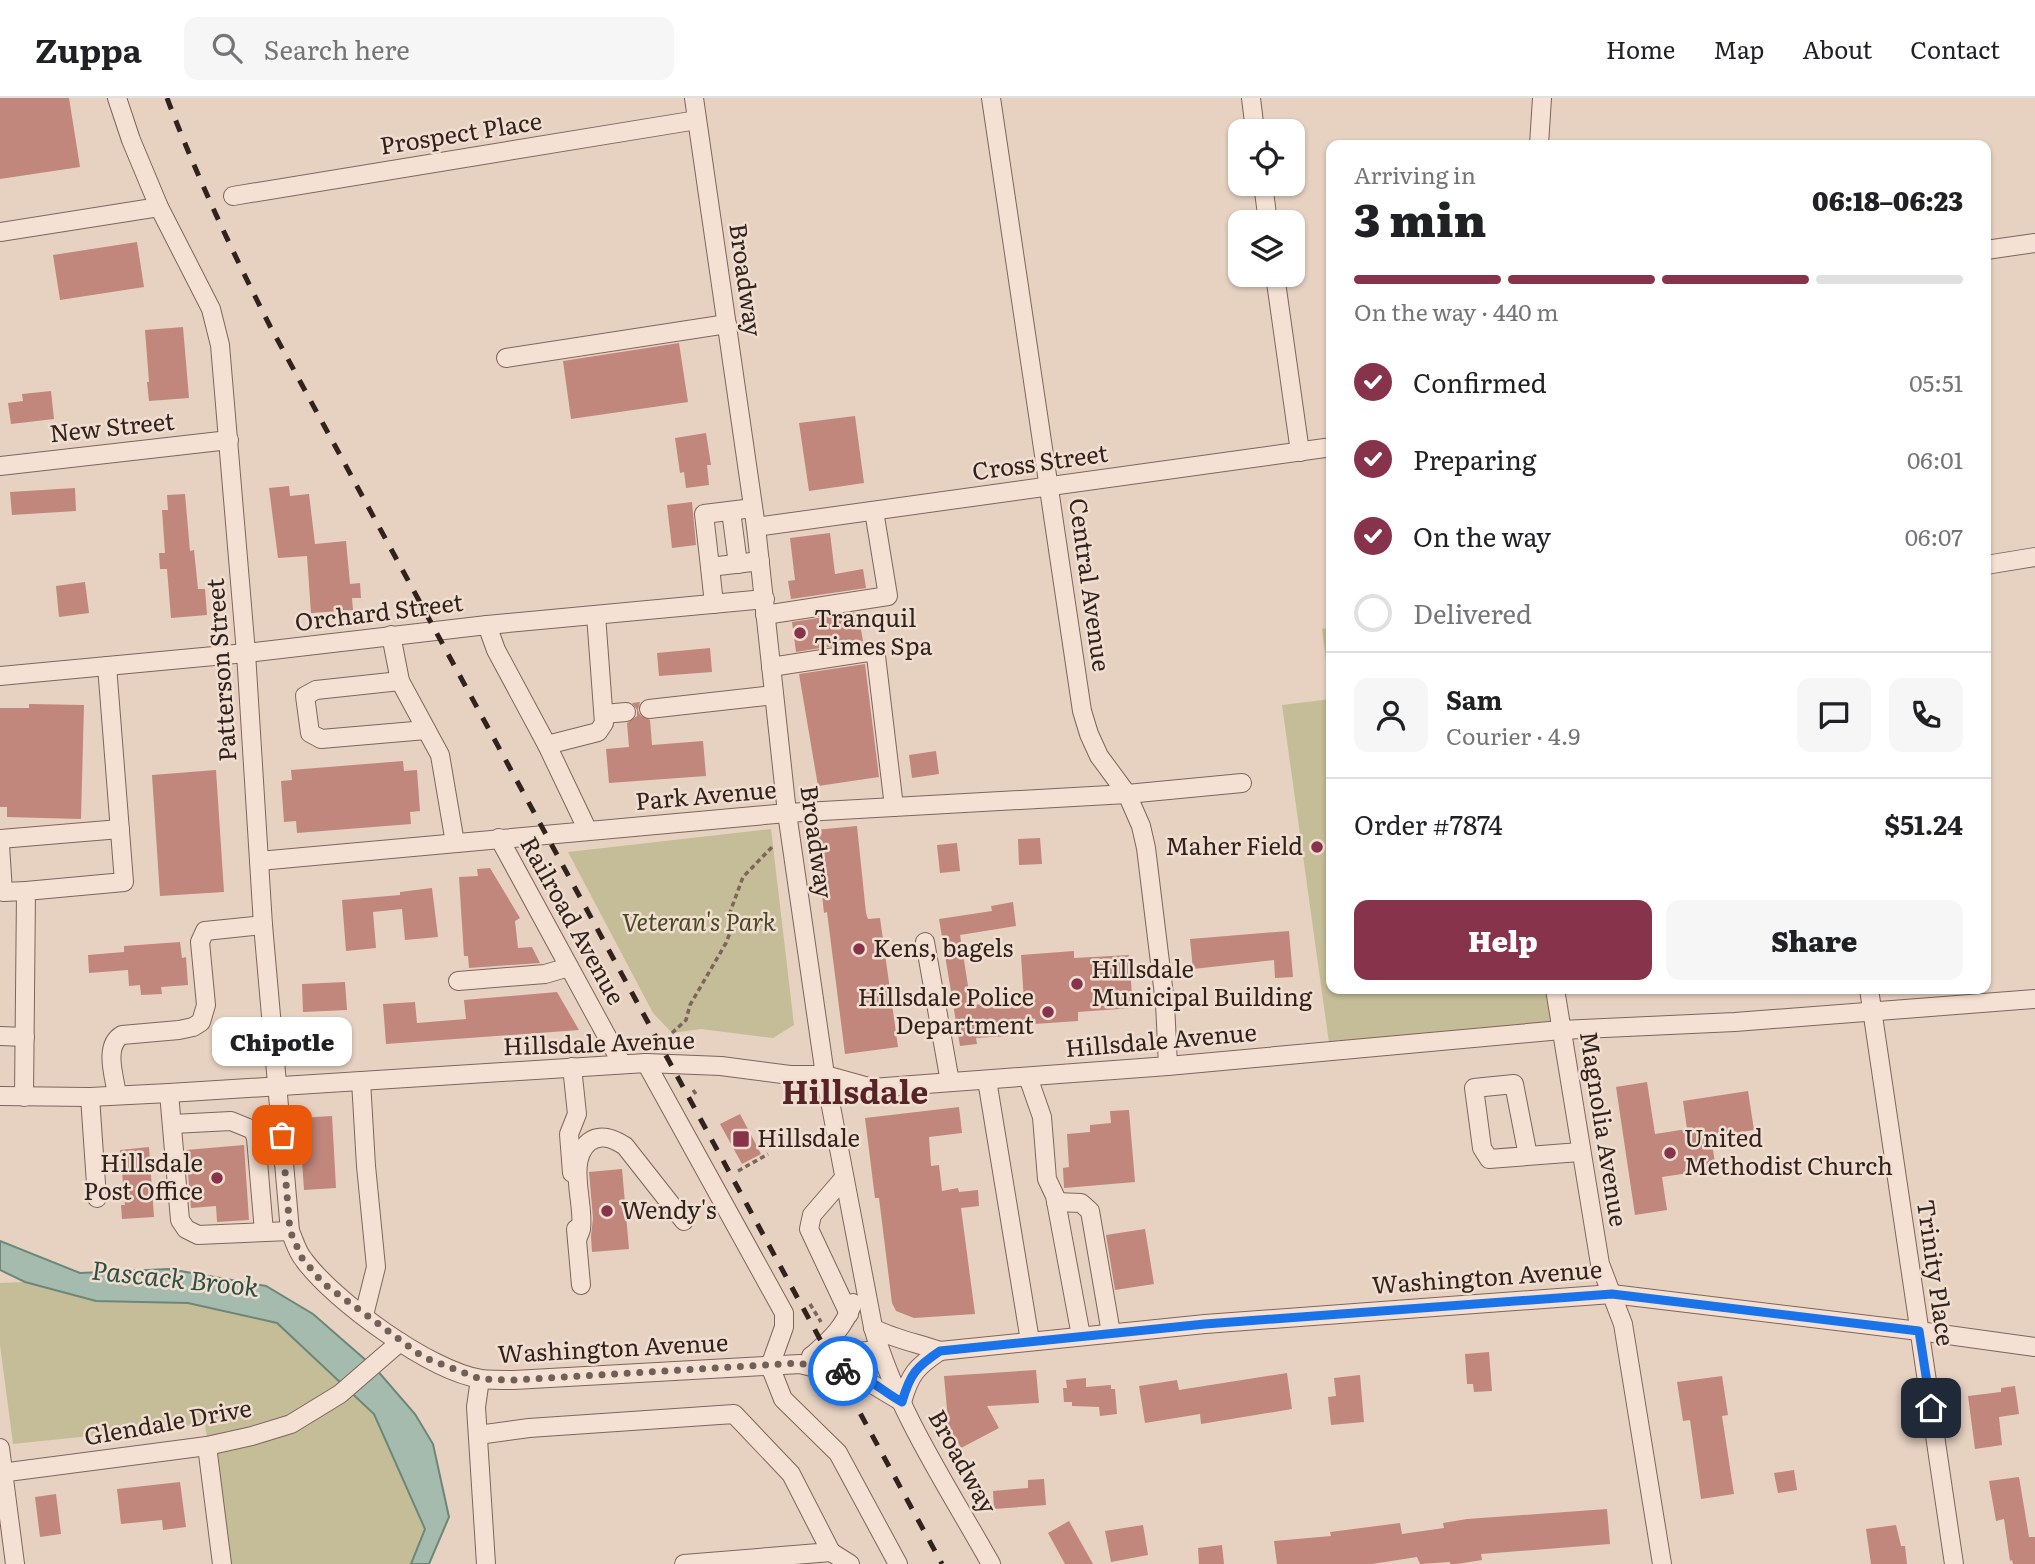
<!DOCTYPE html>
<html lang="en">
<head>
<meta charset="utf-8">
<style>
  :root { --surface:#fff; --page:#f6f6f6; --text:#202124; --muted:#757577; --line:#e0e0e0; --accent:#86334b }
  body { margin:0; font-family:Literata,serif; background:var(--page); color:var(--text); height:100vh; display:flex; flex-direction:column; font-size:26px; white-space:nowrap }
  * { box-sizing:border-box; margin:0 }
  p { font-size:23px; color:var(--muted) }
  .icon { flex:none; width:38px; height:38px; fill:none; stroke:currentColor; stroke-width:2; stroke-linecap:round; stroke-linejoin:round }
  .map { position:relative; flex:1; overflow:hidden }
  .side { position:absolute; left:1326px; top:42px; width:665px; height:854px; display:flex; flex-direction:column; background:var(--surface); border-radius:14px; box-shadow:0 2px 5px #0004 }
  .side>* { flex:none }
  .buttons { position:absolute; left:1228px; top:21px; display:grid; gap:14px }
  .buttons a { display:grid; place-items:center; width:77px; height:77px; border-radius:14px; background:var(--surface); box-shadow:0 2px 5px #0004; font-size:35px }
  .pin { position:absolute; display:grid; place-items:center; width:60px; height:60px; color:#fff; margin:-30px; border-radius:14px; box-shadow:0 4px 10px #0006 }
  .courier { position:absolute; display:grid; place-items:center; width:70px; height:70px; margin:-35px; border:5px solid #1a73e8; border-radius:50%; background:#fff; color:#222; box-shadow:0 2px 9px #0007 }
  .bubble { position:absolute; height:49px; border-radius:14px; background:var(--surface); box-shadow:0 2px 5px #0004; font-size:23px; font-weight:800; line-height:49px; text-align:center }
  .headline em { font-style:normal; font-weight:800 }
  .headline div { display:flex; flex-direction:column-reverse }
  .headline { display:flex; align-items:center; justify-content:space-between; height:119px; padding:0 28px }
  h1 { font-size:46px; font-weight:800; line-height:52px }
  .bar { display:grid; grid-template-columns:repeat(4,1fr); gap:10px 7px; align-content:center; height:84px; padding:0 28px }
  .bar i { height:9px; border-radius:5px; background:var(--line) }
  .bar .active { background:var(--accent) }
  .bar p { grid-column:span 4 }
  .line { display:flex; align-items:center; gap:18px; padding:0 28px; border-top:2px solid var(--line) }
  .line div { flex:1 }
  .round { display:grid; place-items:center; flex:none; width:74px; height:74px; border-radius:14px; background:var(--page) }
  ol { padding:0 28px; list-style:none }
  li { display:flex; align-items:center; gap:21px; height:77px }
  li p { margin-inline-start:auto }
  li .icon { padding:7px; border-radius:50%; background:var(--accent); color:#fff; stroke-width:4 }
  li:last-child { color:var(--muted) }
  li i { width:38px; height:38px; border:4px solid var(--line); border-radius:50% }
  .cta { display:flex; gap:14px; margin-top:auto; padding:14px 28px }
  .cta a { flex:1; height:80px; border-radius:14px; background:var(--accent); color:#fff; font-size:28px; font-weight:800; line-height:80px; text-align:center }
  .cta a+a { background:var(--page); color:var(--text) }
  header { display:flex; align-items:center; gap:42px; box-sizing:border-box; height:98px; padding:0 35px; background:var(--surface); border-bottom:2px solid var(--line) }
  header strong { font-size:33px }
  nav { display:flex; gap:38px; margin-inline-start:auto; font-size:24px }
  .search { width:490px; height:63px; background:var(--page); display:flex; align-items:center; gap:18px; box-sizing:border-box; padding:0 24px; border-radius:14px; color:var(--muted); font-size:26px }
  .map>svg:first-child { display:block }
  .green { fill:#c4bd97 }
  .water { fill:#a4bbad; stroke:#6c8779; stroke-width:2 }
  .building { fill:#c1867c }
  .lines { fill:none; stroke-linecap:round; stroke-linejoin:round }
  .minor-casing { stroke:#7f645b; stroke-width:20 }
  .path { stroke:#7f645b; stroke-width:3.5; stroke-dasharray:5 3.5; stroke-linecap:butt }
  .minor { stroke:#f4e1d4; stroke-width:18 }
  .rail { stroke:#31221e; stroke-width:5; stroke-dasharray:12 12; stroke-linecap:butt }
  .done { stroke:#716057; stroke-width:7; stroke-dasharray:0 12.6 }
  .route { stroke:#1a73e8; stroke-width:9 }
  .poi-dot { fill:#86334b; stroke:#f0ded0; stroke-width:2.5 }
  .labels { text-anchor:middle; stroke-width:5; stroke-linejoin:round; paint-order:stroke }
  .street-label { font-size:24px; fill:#31221e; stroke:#f0ded0 }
  .poi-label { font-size:24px; fill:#31221e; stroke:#f0ded0; text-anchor:start }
  .park-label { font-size:24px; font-style:italic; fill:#4a4927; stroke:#f0ded0 }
  .water-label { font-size:26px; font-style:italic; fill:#2f4f44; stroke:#f0ded0 }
  .district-label { font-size:32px; font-weight:bold; fill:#582326; stroke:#f0ded0 }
</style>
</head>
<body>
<header>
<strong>Zuppa</strong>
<div class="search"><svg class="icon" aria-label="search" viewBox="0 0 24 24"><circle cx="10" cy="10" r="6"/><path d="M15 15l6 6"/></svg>Search here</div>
<nav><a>Home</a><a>Map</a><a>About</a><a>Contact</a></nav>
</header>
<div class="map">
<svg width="2035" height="1466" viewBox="0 0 2035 1466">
  <rect width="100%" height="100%" fill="#e7d2c2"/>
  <!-- green -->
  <g class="green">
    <path d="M1332,529V891H1555L1561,932L1330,952L1282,607L1331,601L1322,531Z"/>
    <path d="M771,731L794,927L773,940L701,931L672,935L653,915L568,754Z"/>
    <path d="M25,1184L96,1203L188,1205L277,1225L374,1316L425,1431L411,1466H224L205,1326L13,1346L0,1247V1185Z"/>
  </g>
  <!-- water -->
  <path class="water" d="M0,1143L80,1175L169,1171L266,1188L313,1216L376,1271L415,1316L433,1346L449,1419L429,1466H411L425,1431L374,1316L277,1225L188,1205L96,1203L25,1184L0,1172Z"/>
  <!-- building -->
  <g class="building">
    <path d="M0,0H69L80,69L0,81Z"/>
    <path d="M137,144L144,189L60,202L53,157Z"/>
    <path d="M183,229L189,300L149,303L147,284H149L145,232Z"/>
    <path d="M679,245L688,304L571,321L563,263Z"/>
    <path d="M51,293L54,321L11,326L8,305L23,303L22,296Z"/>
    <path d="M855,318L864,385L809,393L799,325Z"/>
    <path d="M706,335L711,367H707L709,387L686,390L684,374L680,375L675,340Z"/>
    <path d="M289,388L290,398L309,396L315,446L346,443L350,486L360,485L361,500H352L353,512L311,515L307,458L278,460L269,390Z"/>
    <path d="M75,390L76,413L12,417L10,394Z"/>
    <path d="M185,396L190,453L194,452L198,491H205L207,517L171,520L167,471H160L159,455H165L162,412H168L167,397Z"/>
    <path d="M692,404L696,447L672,450L667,407Z"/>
    <path d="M830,435L835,476L863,471L866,490L791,501L788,483L795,482L790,440Z"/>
    <path d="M85,484L89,515L59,519L56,488Z"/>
    <path d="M858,514L863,543L796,554L792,524Z"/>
    <path d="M710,550L712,574L659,578L657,555Z"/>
    <path d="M865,566L879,679L818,688L799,576Z"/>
    <path d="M640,604L638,612L640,617L650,622L652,647L703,643L706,678L609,685L606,651L629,649L627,625L637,618V612L632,605Z"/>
    <path d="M29,606L84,607L81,721L7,719V709H0V610H29Z"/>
    <path d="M936,653L939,676L912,680L909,657Z"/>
    <path d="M403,663L404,673L417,672L420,713L410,714L411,726L297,735L296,723L284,724L281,683L292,682L291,672Z"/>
    <path d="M216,672L224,794L160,798L152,677Z"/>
    <path d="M857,728L866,815L868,821L880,820L898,949L845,956L827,814L824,815L815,732Z"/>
    <path d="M1040,740L1042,766L1019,767L1018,741Z"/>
    <path d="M957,745L960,773L940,775L937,747Z"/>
    <path d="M490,770L520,820L515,823L518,850L532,849L540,865L469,870L468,858H464L459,779L478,778L477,771Z"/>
    <path d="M432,790L438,839L405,842L402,811L373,814L376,850L346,853L342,802L400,797V794Z"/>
    <path d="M1013,804L1016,828L960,837L971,907L1024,903L1021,857L1074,853V860L1129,857L1133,910L1078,914V923L1007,928L1008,938L976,940L977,946L960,948L939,821L992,813L991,808Z"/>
    <path d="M1289,833L1293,879L1275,880L1274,862L1193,871L1190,841Z"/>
    <path d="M180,844L182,860L186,859L188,887L161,889L162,896L141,897L140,887L129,888L128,872L89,875L88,857L124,854V848Z"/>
    <path d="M345,884L347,912L303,914L302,886Z"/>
    <path d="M557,894L579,932L386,946L383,906L415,904L417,925L466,921L464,902Z"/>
    <path d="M1647,984L1655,1036L1687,1031L1683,1003L1748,993L1754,1032L1711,1039L1716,1071L1662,1079L1667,1112L1635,1117L1616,989Z"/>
    <path d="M959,1009L962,1035L929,1039L931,1068L939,1067L942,1093L958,1090L959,1094L978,1092L979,1108L961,1110L975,1216L914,1220L896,1213L892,1205L879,1100H875L865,1020Z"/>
    <path d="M1129,1012L1135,1084L1064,1090L1063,1070L1069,1069L1067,1036L1090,1034V1027L1111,1025L1110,1013Z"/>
    <path d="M740,1016L761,1056L742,1066L720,1026Z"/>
    <path d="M332,1018L336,1090L304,1092L299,1020Z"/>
    <path d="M244,1047L249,1122L217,1124L216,1108L191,1110L186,1052Z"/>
    <path d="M149,1049L154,1119L122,1121L121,1107H125L120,1052Z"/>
    <path d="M622,1071L629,1151L592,1154L591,1138L593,1120L589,1074Z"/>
    <path d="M1145,1131L1154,1186L1115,1192L1106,1137Z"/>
    <path d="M1489,1254L1492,1293L1474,1294L1473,1286H1467L1465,1256Z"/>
    <path d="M1036,1272L1039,1305L987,1308L999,1330L961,1350L946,1323L948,1322L944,1278Z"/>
    <path d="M1287,1275L1292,1311L1201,1326L1200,1316L1145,1325L1139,1288L1177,1282L1179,1292Z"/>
    <path d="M1360,1277L1364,1324L1331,1327L1328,1299L1336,1298L1334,1280Z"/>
    <path d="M1722,1278L1728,1317L1722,1318L1734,1396L1701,1401L1690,1322L1683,1323L1677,1284Z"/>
    <path d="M1086,1280V1289L1111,1287V1291H1115L1117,1316L1100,1318L1099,1309L1072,1308V1304H1064L1063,1290H1067L1066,1282Z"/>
    <path d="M2015,1288L2019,1316L1999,1319L2002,1347L1975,1351L1968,1298L2001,1294V1290Z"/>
    <path d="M1794,1372L1797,1392L1778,1395L1774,1375Z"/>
    <path d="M2019,1379L2029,1439H2035V1466H2013L2012,1462L2010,1463L2004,1421L1996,1423L1989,1383Z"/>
    <path d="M1044,1381L1046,1407L994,1411L993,1393L1028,1390V1382Z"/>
    <path d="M180,1384L186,1429L163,1432L162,1422L121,1426L117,1391Z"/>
    <path d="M56,1396L61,1436L40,1439L35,1399Z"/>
    <path d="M1607,1411L1610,1446L1481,1456L1482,1462L1457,1466H1450V1464L1420,1466L1417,1459L1372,1466H1277L1274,1443L1331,1438L1330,1434L1400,1425L1402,1436L1444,1430L1443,1425L1467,1421Z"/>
    <path d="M1069,1423L1093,1466H1065L1048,1435Z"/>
    <path d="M1143,1427L1148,1457L1111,1464L1105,1433Z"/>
    <path d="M1896,1427L1901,1448H1905L1907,1466H1871L1866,1431Z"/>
    <path d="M1222,1447L1224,1466H1199L1198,1450Z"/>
  </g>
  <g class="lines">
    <!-- minor casing -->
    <g class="minor-casing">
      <g id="minor">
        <path d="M117,0L131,42L159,109L211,211L220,247L246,555L263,827L290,1133C294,1142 297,1154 304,1162C334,1203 430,1273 481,1281C492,1282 503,1282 514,1282L800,1266L820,1271L852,1274L902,1304"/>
        <path d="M694,0L756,429L787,715L825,977L873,1229C897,1314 948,1389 991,1466"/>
        <path d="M991,0L1082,613L1089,636L1099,658L1127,696L1141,728L1146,750L1165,905L1168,968"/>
        <path d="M1251,0L1255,33"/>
        <path d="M1539,47L1542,0"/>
        <path d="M1263,86L1268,124"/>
        <path d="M233,98L697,22"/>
        <path d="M0,134L159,109"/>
        <path d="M1986,152L2035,145"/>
        <path d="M1275,177L1300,354"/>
        <path d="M506,260L727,226"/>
        <path d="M0,368L229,342"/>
        <path d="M753,410L704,416L710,469L760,463"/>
        <path d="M731,413L738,466"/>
        <path d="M756,429L1332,349"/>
        <path d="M1986,467L2035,459"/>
        <path d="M710,469L714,506"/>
        <path d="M765,517L888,498L874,413"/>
        <path d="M487,527L496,552L547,647L588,733"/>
        <path d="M391,537L400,583L440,657L455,745"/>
        <path d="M771,569L868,554L876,558L894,709"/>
        <path d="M0,578L246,555L487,527L765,501"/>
        <path d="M400,583L316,592L305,598L310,635L321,641L426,632"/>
        <path d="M649,611L774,597"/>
        <path d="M604,616L626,614"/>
        <path d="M547,647L598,634L604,625L596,517"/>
        <path d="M499,740L622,966"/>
        <path d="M0,741L120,731"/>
        <path d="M0,747L3,794L26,793"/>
        <path d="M259,763L787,715L1127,696L1242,685"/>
        <path d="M925,844L950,984"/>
        <path d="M458,883L545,876L569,869"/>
        <path d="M1555,891L1600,1166L1623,1226L1662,1466"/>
        <path d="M1869,891L1954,1466"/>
        <path d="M0,938L25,939"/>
        <path d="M646,965L784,1215V1229L770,1268L783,1301L838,1355L898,1466"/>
        <path d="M1028,979L1042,1019L1047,1081L1055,1098L1081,1238"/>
        <path d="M987,982L1030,1243"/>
        <path d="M361,983L366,1068L376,1169L364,1217"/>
        <path d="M169,995L180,1122L186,1131L198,1137L290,1133"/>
        <path d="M117,997C115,980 103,948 122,937L179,932L193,929L201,924L206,907L200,844L205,833L263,827"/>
        <path d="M0,998L90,999L169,995L646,965L721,968L790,977H825L872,990L1168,968L1561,932L1735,924L2035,901"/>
        <path d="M24,999L26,793L124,784L107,568"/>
        <path d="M90,999L97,1100"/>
        <path d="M173,1026L231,1023L253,1032L256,1040L264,1134"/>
        <path d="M1528,1058L1514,986L1474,990L1482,1050L1489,1061L1580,1054"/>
        <path d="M572,1075L569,1036L577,1016L572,969"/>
        <path d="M844,1080L812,1117L809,1131L849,1216"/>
        <path d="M1056,1104L1081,1105L1090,1113L1111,1235"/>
        <path d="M576,1131L581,1187"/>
        <path d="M577,1142C578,1138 580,1135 581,1131C585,1106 566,1063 589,1044C601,1035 614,1041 625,1048L684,1123"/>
        <path d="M873,1230C894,1241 917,1245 940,1253L1205,1226L1612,1196L1919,1233L2035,1249"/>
        <path d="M814,1256C833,1239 843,1230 853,1205"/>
        <path d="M811,1258L879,1252"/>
        <path d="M480,1281L476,1309L486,1466"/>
        <path d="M902,1304C910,1276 916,1269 940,1253"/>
        <path d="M478,1337L529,1330L734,1316L791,1376L831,1454L684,1466"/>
        <path d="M207,1348L222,1466"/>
        <path d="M0,1350L15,1466"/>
        <path d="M0,1375L207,1348L252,1338L291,1326L340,1296L400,1244"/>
        <path d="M831,1454L850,1466"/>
      </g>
    </g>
    <!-- path -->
    <g class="path">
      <path d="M672,935L686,922L690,907L726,845L731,832L729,817L743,779L773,748"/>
      <path d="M693,992L696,996"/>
      <path d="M738,1073L768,1056"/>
      <path d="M810,1206L821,1224"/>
    </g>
    <!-- minor -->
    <use href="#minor" class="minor"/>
    <!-- rail -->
    <path class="rail" d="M167,0C197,79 232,153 270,228L942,1466"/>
  </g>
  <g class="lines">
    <!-- done -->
    <path class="done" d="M282,1037L290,1133L302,1160L323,1185L423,1259L480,1281L514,1282L800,1265L820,1271L843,1273"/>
    <!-- route -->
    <path class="route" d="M843,1273C865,1275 883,1294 902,1304C910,1276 916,1269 940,1253L1205,1226L1612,1196L1919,1233L1931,1310"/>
  </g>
  <!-- markers -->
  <g class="poi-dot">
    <circle cx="800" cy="535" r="7"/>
    <circle cx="1317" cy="749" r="7"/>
    <circle cx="859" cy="851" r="7"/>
    <circle cx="1077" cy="886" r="7"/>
    <circle cx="1048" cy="914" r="7"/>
    <rect x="732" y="1032" width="18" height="18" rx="3.5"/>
    <circle cx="1670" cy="1055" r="7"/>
    <circle cx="217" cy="1080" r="7"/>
    <circle cx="607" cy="1113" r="7"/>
  </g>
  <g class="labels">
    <!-- street labels -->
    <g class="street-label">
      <text transform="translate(461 36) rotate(-9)" y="8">Prospect Place</text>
      <text transform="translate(745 182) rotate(82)" y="8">Broadway</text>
      <text transform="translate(112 330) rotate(-6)" y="8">New Street</text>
      <text transform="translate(1040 365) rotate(-8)" y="8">Cross Street</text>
      <text transform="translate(1089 487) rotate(82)" y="8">Central Avenue</text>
      <text transform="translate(379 515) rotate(-7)" y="8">Orchard Street</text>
      <text transform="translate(222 572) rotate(-94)" y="8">Patterson Street</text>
      <text transform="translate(706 698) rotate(-5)" y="8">Park Avenue</text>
      <text transform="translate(816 744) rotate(82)" y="8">Broadway</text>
      <text transform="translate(572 823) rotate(61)" y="8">Railroad Avenue</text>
      <text transform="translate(1161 943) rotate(-5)" y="8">Hillsdale Avenue</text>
      <text transform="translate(599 946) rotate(-2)" y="8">Hillsdale Avenue</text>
      <text transform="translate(1603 1031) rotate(81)" y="8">Magnolia Avenue</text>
      <text transform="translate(1935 1175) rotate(82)" y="8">Trinity Place</text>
      <text transform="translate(1487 1180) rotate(-4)" y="8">Washington Avenue</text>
      <text transform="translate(613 1251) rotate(-3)" y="8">Washington Avenue</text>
      <text transform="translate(168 1325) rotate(-10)" y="8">Glendale Drive</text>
      <text transform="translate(962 1364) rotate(61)" y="8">Broadway</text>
    </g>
    <!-- poi labels -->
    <g class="poi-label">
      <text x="814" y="529">Tranquil<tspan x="814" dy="28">Times Spa</tspan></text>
      <text x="1303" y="757" text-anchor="end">Maher Field</text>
      <text x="873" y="859">Kens, bagels</text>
      <text x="1091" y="880">Hillsdale<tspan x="1091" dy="28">Municipal Building</tspan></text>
      <text x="1034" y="908" text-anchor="end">Hillsdale Police<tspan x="1034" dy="28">Department</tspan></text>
      <text x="757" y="1049">Hillsdale</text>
      <text x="1684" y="1049">United<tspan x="1684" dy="28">Methodist Church</tspan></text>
      <text x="203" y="1074" text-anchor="end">Hillsdale<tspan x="203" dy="28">Post Office</tspan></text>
      <text x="621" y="1121">Wendy's</text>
    </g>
    <!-- park labels -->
    <g class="park-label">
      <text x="699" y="833">Veteran's Park</text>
    </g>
    <!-- water labels -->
    <g class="water-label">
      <text transform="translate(175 1181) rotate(6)" y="9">Pascack Brook</text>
    </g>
    <!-- district labels -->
    <g class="district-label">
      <text x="855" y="1006">Hillsdale</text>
    </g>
  </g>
</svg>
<div class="buttons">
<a><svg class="icon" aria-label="locate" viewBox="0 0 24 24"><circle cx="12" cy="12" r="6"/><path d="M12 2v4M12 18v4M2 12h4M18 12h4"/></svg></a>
<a><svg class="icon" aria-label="layers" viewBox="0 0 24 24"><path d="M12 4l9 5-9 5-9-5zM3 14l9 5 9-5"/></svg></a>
</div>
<div class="pin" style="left:282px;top:1037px;background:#ea580c"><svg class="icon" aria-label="bag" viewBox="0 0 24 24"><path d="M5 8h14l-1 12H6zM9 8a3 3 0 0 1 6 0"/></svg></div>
<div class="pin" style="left:1931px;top:1310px;background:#1f2937"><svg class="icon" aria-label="home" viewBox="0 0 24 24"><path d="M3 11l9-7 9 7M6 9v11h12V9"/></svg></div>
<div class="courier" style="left:843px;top:1273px"><svg class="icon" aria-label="bike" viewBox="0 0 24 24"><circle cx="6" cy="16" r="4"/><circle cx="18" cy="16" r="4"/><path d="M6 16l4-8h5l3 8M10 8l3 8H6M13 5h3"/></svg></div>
<div class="bubble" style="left:212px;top:919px;width:140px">Chipotle</div>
<section class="side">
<div class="headline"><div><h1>3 min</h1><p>Arriving in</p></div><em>06:18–06:23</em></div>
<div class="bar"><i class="active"></i><i class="active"></i><i class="active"></i><i></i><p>On the way · 440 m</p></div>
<ol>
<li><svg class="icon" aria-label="check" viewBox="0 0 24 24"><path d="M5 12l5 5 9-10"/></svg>Confirmed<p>05:51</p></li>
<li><svg class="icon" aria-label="check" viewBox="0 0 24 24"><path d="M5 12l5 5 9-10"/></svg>Preparing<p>06:01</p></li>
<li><svg class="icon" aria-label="check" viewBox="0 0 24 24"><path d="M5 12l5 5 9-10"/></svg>On the way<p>06:07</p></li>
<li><i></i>Delivered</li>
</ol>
<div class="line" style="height:126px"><a class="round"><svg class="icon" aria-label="person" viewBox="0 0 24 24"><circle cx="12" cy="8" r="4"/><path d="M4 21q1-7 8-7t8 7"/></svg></a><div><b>Sam</b><p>Courier · 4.9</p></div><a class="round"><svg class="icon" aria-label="chat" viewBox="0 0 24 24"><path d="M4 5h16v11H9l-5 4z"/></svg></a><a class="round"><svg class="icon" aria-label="phone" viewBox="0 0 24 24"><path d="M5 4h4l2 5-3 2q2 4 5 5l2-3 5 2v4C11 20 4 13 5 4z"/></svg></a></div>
<div class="line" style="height:91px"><div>Order #7874</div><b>$51.24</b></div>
<div class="cta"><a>Help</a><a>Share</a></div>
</section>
</div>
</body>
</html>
